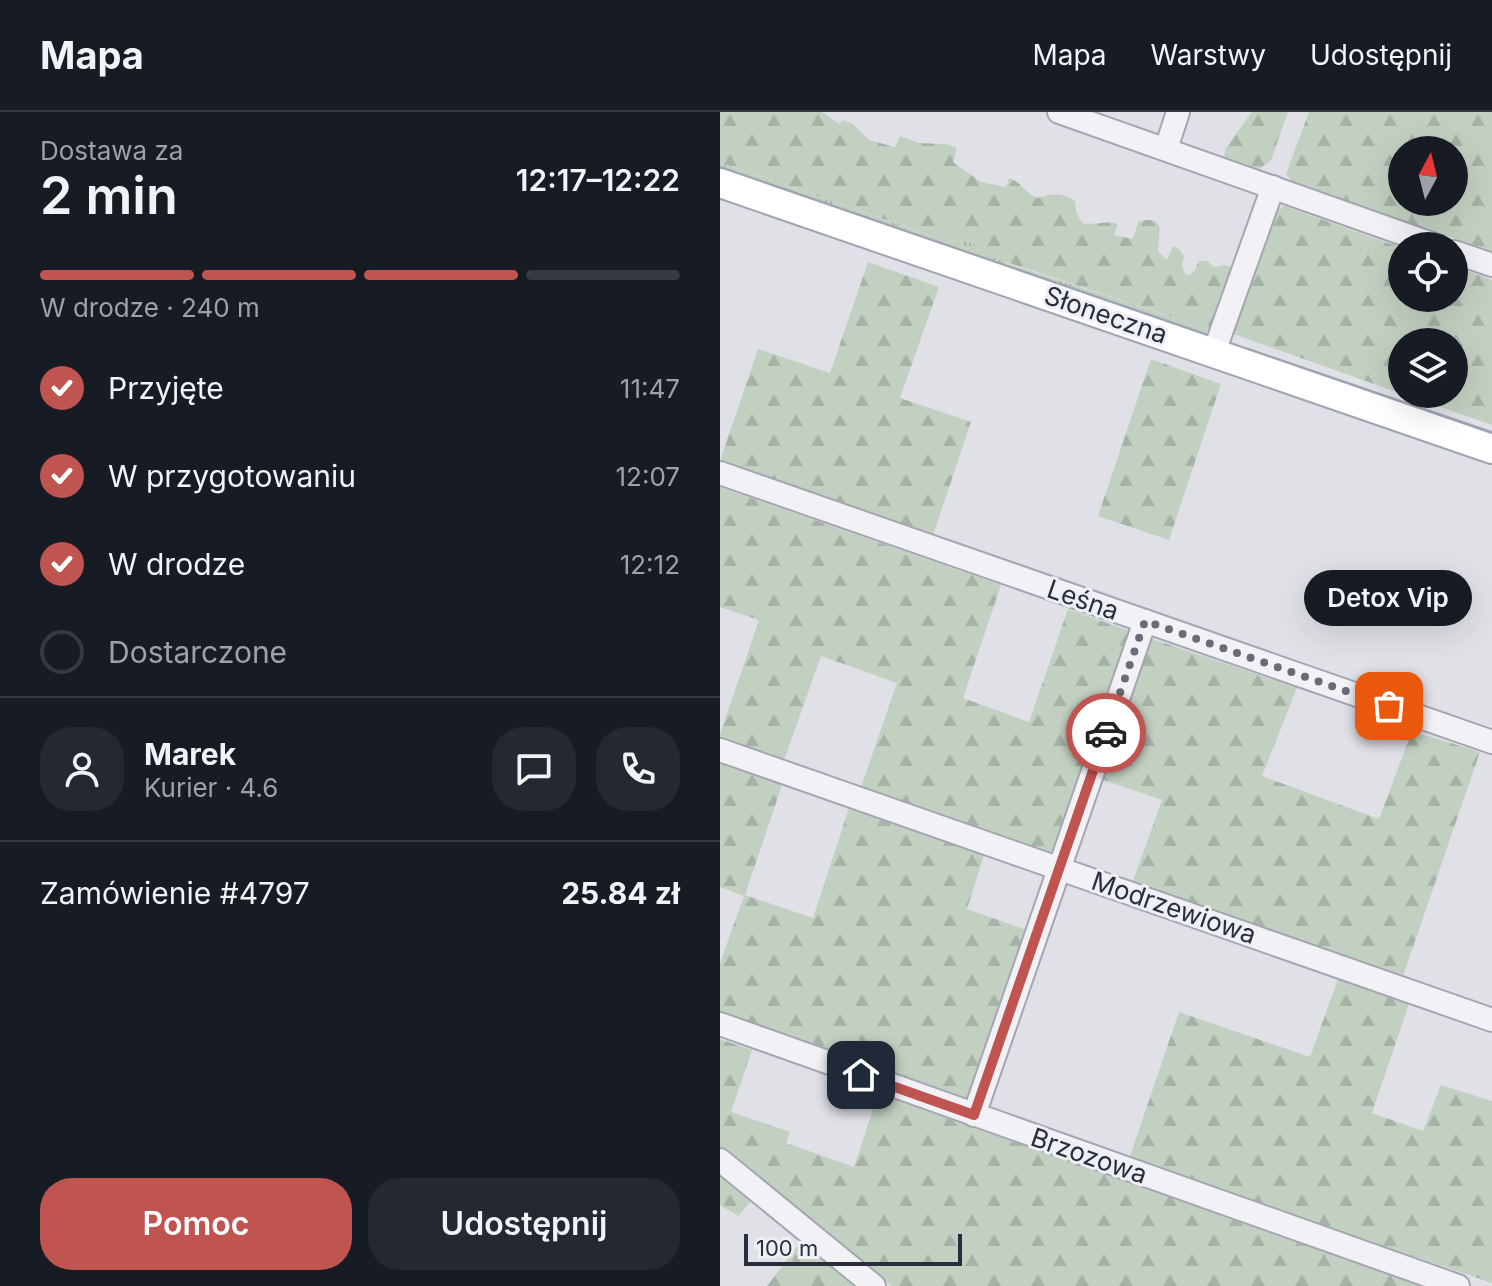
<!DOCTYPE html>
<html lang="pl">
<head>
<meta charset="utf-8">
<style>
  :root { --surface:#171b24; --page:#242831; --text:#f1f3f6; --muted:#9ea1a6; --line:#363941; --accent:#bf5451 }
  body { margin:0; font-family:Inter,sans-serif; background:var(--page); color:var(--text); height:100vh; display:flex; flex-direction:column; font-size:30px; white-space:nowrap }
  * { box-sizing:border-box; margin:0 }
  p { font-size:26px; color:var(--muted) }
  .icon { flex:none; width:44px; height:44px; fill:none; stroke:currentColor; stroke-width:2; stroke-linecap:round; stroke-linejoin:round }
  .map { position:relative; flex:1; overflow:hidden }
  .details { display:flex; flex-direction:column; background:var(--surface); width:720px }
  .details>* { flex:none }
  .needle { width:52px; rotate:7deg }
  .fabs { position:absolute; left:668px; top:24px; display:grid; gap:16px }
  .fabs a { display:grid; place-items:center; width:80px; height:80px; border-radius:50%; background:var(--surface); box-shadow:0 8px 32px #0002; font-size:40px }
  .scale { position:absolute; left:24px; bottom:20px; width:218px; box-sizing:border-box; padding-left:8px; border:4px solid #2a2d3c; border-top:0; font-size:22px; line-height:28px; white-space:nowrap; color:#2a2d3c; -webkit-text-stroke:6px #eef0f5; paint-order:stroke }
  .pin { position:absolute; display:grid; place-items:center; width:68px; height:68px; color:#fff; margin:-34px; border-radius:16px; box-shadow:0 4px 12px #0006 }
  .courier { position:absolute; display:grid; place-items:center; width:80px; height:80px; margin:-40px; border:6px solid #bf5451; border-radius:50%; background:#fff; color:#222; box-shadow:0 2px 10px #0007 }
  .bubble { position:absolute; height:56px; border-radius:28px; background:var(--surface); box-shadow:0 8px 32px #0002; font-size:26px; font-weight:600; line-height:56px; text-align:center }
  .overview em { font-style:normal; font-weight:600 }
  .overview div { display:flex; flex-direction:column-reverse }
  .overview { display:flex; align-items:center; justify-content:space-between; height:136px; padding:0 40px }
  h1 { font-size:52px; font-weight:600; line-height:60px }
  .bar { display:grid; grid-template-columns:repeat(4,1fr); gap:12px 8px; align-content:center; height:96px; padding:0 40px }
  .bar i { height:10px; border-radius:6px; background:var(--line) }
  .bar .selected { background:var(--accent) }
  .bar p { grid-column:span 4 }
  .line { display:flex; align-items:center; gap:20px; padding:0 40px; border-top:2px solid var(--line) }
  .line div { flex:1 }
  .round { display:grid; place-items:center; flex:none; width:84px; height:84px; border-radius:32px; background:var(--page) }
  ol { padding:0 40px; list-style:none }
  li { display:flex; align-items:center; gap:24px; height:88px }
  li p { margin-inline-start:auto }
  li .icon { padding:8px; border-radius:50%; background:var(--accent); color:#fff; stroke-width:4 }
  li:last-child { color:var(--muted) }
  li i { width:44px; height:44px; border:4px solid var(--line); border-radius:50% }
  .action { display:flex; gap:16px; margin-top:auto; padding:16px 40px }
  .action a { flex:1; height:92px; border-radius:32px; background:var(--accent); color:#fff; font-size:32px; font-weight:600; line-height:92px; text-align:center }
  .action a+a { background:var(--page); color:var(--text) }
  header { display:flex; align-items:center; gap:48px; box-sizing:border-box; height:112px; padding:0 40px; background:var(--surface); border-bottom:2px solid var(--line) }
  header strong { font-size:38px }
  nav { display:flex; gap:44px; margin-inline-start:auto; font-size:28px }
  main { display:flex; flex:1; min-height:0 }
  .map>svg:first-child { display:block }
  .grass { fill:url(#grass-tufts) }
  .forest { fill:url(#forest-firs); fill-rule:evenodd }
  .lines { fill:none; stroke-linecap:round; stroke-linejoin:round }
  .stream { stroke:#9ea9c3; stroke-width:4 }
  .minor-casing { stroke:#a5a7b0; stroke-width:26 }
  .major-casing { stroke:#a0a4b1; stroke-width:32 }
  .minor { stroke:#f2f2f6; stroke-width:22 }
  .major { stroke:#fff; stroke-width:28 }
  .done { stroke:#696c78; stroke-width:8; stroke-dasharray:0 14.4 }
  .route { stroke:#bf5451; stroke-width:10 }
  .labels { text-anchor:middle; stroke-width:6; stroke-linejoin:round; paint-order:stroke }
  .street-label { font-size:26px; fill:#2a2d3c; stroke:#eef0f5 }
</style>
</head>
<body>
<header>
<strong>Mapa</strong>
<nav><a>Mapa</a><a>Warstwy</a><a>Udostępnij</a></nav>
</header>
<main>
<section class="details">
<div class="overview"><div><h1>2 min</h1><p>Dostawa za</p></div><em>12:17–12:22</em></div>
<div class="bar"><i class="selected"></i><i class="selected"></i><i class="selected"></i><i></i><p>W drodze · 240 m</p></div>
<ol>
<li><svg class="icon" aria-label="check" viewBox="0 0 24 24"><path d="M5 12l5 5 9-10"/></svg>Przyjęte<p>11:47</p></li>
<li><svg class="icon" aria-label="check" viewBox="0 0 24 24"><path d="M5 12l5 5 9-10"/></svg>W przygotowaniu<p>12:07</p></li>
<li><svg class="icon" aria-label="check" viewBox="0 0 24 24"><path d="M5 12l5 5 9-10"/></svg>W drodze<p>12:12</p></li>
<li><i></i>Dostarczone</li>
</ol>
<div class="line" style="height:144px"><a class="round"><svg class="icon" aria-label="person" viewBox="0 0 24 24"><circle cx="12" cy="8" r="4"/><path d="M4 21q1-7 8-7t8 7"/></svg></a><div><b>Marek</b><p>Kurier · 4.6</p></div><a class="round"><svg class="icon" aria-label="chat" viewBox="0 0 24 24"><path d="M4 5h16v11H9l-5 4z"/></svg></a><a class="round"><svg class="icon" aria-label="phone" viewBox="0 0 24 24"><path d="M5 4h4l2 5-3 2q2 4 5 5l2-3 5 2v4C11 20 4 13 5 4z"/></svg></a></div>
<div class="line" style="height:104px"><div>Zamówienie #4797</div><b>25.84 zł</b></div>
<div class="action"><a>Pomoc</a><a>Udostępnij</a></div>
</section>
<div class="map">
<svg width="772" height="1174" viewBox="0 0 772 1174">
  <defs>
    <pattern id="grass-tufts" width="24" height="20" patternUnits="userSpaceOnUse" patternTransform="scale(2)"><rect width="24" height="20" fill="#c2d0c1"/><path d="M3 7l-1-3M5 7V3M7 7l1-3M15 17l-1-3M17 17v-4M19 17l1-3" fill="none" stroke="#a7b3a7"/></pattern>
    <pattern id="forest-firs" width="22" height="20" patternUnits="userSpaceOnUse" patternTransform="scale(2)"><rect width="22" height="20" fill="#c2d0c1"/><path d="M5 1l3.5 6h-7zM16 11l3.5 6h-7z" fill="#a7b3a7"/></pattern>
  </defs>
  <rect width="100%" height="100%" fill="#dfe1e7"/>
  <!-- grass -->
  <path class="grass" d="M0,50L200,120L206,115L285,143L286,151L488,217L484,226L0,59Z"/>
  <!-- forest -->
  <g class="forest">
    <path d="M0,0H102L120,12L122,8L133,12L149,28L175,35L180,24L199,31L225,32L237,36L233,50L261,70L286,75L289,66C301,70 305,81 317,86C332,82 340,79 355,89L356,99L362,111C373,114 384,108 398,112L394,123L413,127L418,110C448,101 438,123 438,139L447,148L453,134L459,137L464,144L462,155L466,163H470L475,158L479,149H487L494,155L505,153L514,156L498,203L488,217L286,150L285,143L209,116L206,115L201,120L0,50Z"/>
    <path d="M532,0H568L551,48L540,57L504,45L506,36Z"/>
    <path d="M589,0H772V140L572,69L566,62ZM682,38H734V90H682Z"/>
    <path d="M564,94L682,136V186H734V154L772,168V313L683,282H734V230H682V282L511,221L555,99Z"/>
    <path d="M148,150L219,175L180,286L251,310L213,423L0,349L38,237L110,261Z"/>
    <path d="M431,247L501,272L449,428L378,404Z"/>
    <path d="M0,375L281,473L243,586L309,610L348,497L415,521L338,747L140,678L177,571L101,544L63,651L0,630V622L39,508L0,495Z"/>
    <path d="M424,524L577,576L542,664L659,707L692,619L760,640L682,867L412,772L442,688L375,665Z"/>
    <path d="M0,647L63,670L25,783L93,806L130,693L265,740L247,797L312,820L253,989L0,900V851L24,784L0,775Z"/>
    <path d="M619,864L690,889L652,1001L703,1019L721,973L772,989V1171L409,1047L459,900L590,945Z"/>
    <path d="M0,927L32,938L11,1000L70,1020L66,1031L134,1055L158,982L705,1174H172L0,1036Z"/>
    <path d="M0,1058L34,1086L18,1104L0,1093Z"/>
    <path d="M84,1126L143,1174H47Z"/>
  </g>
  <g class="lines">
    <!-- stream -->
    <g class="stream">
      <path d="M0,56L485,223"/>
      <path d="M528,238L772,321"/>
    </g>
    <!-- minor casing -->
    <g class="minor-casing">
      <g id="minor">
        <path d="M339,0L718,134"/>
        <path d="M446,37L458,0"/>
        <path d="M734,140L772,153"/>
        <path d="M494,240L553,75"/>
        <path d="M0,361L772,630"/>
        <path d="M0,638L772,908"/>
        <path d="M0,912L738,1174"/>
        <path d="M254,1003L425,509"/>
        <path d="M0,1048L154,1174"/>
      </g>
    </g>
    <!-- major casing -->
    <g class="major-casing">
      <path id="major" d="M0,71L772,337"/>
    </g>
    <!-- minor -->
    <use href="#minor" class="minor"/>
    <!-- major -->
    <use href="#major" class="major"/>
  </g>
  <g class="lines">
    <!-- done -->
    <path class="done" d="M386,621L425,509L669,594"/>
    <!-- route -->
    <path class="route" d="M141,963L254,1003L386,621"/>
  </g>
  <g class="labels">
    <!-- street labels -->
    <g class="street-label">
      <text transform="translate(386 203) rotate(19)" y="9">Słoneczna</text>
      <text transform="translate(363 488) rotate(19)" y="9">Leśna</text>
      <text transform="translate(454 796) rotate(19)" y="9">Modrzewiowa</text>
      <text transform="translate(369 1044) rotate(19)" y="9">Brzozowa</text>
    </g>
  </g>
</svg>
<div class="fabs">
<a><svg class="needle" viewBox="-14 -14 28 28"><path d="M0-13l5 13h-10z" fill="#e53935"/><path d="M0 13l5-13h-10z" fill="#9ea1a6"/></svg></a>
<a><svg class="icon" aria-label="locate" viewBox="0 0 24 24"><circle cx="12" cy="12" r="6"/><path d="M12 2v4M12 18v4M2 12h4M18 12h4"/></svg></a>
<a><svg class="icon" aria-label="layers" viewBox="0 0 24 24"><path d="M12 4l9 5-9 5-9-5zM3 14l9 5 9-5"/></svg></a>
</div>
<div class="scale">100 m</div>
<div class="pin" style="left:669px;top:594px;background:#ea580c"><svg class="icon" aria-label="bag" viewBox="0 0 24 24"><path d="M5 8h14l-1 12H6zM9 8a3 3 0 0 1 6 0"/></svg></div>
<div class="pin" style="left:141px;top:963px;background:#1f2937"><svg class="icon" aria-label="home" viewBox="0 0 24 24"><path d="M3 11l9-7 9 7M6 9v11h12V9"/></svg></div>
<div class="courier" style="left:386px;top:621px"><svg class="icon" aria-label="car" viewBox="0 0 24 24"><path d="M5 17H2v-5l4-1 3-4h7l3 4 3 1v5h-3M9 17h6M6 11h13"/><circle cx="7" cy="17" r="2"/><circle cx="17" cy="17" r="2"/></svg></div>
<div class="bubble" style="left:584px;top:458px;width:168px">Detox Vip</div>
</div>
</main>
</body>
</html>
